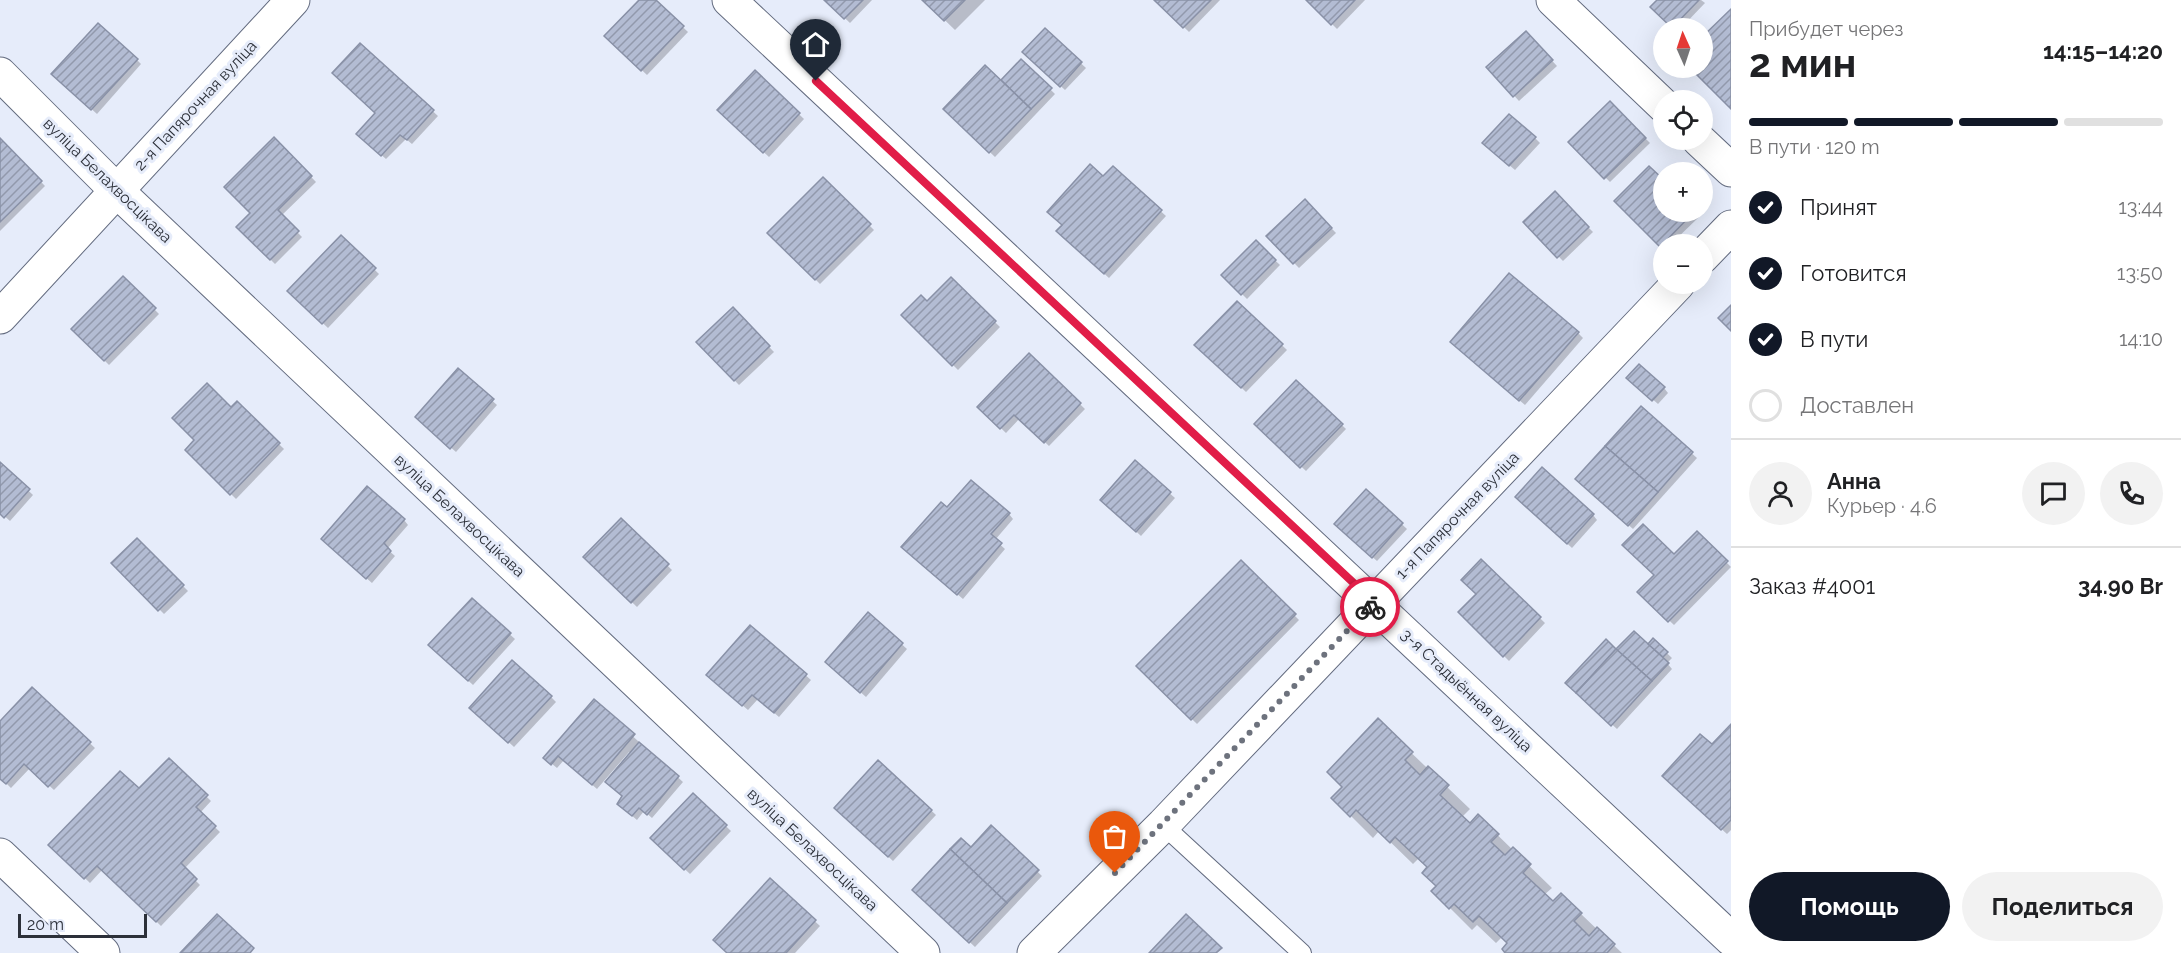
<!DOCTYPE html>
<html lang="ru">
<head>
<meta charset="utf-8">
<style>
  :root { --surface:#fff; --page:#f2f2f2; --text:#202124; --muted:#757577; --line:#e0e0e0; --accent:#111827 }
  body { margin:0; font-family:Raleway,sans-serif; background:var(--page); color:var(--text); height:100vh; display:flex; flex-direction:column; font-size:22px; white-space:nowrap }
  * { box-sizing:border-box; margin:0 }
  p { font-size:20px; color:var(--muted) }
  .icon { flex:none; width:33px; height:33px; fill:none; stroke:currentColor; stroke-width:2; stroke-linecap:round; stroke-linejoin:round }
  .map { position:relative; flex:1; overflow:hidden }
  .details { display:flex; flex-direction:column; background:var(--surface); width:450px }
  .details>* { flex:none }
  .needle { width:39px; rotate:357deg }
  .fabs { position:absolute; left:1653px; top:18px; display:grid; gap:12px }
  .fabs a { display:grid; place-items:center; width:60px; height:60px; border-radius:50%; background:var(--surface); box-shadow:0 6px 24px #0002; font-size:30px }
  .scale { position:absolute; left:18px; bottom:15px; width:129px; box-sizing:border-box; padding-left:6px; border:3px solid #2c3039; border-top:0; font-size:16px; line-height:21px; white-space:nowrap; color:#2c3039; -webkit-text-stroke:4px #e6ecfa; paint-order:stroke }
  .pin { position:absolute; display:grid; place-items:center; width:51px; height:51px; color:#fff; margin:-62px -26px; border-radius:50% 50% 50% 0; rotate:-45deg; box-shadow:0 0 6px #0007 }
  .pin .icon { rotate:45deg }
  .courier { position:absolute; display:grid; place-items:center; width:60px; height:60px; margin:-30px; border:4px solid #e11d48; border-radius:50%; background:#fff; color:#222; box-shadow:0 2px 8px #0007 }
  .head em { font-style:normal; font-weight:700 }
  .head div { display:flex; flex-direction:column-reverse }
  .head { display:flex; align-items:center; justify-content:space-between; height:102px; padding:0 18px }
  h1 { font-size:39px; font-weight:700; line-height:45px }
  .bar { display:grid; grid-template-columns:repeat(4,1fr); gap:9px 6px; align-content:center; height:72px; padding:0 18px }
  .bar i { height:8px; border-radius:4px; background:var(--line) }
  .bar .current { background:var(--accent) }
  .bar p { grid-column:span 4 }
  .line { display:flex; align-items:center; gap:15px; padding:0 18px; border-top:2px solid var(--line) }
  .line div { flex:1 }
  .round { display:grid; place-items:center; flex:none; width:63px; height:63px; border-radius:32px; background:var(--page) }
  ol { padding:0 18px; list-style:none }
  li { display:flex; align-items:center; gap:18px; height:66px }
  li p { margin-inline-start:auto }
  li .icon { padding:6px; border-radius:50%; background:var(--accent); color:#fff; stroke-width:4 }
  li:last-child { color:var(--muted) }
  li i { width:33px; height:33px; border:3px solid var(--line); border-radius:50% }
  .primary-button { display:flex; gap:12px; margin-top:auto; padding:12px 18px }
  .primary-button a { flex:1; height:69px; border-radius:36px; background:var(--accent); color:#fff; font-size:24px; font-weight:700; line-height:69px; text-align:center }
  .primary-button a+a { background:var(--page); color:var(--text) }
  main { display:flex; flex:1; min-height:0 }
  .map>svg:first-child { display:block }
  .shadow { fill:#0003 }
  .building { fill:url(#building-hatch); stroke:#8991a7; stroke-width:1.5 }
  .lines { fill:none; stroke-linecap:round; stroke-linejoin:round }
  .lane-casing { stroke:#636b7f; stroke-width:20 }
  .street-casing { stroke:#636b7f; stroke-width:35 }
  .lane { stroke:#fff; stroke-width:18 }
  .street { stroke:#fff; stroke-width:33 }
  .done { stroke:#6d727d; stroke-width:6; stroke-dasharray:0 10.8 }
  .route { stroke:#e11d48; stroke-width:8 }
  .labels { text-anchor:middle; stroke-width:6; stroke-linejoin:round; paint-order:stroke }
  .street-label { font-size:16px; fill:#2c3039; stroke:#e6ecfa }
</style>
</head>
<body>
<main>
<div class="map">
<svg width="1731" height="953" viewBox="0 0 1731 953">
  <defs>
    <pattern id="building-hatch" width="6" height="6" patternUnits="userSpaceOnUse" patternTransform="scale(1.5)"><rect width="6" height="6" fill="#b3bcd3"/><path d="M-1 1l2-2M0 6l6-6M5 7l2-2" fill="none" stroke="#9299ac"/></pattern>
  </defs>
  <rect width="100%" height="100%" fill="#e6ecfa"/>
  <!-- shadow -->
  <g class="shadow">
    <path d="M641,0H654L688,32L647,75L606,36Z"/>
    <path d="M826,0H872L850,23Z"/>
    <path d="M924,0H985L955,30Z"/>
    <path d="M1156,0H1220L1189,32Z"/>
    <path d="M1308,0H1365L1337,29Z"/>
    <path d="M1659,0H1701L1705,3L1681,28H1675L1652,7Z"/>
    <path d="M1045,30L1086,68L1065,90L1024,52Z"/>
    <path d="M1526,33L1557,66L1519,101L1488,67Z"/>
    <path d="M360,45L438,116L412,144L406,139L386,159L358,134L377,113Z"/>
    <path d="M137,60L141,64L97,114L53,74Z"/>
    <path d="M1021,61L1055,94L995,157L945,109L1001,83Z"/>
    <path d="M755,72L804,119L769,157L719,110Z"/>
    <path d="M1610,103L1650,143L1610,182L1570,142Z"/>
    <path d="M1535,138L1540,143L1515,170L1489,148Z"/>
    <path d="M274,139L316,182L281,216L302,237L275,264L238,227L252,213Z"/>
    <path d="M0,140L45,186L0,231Z"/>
    <path d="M1113,168L1166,216L1109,278L1058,231Z"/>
    <path d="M823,179L874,230L820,284L769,233Z"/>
    <path d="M1555,194L1593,232L1563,261L1525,222Z"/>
    <path d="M1305,201L1336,233L1299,268L1268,236Z"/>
    <path d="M1616,201L1664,212H1693L1699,217L1671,244H1664V248Z"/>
    <path d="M341,237L379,274L328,328L289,291Z"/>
    <path d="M1256,242L1280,265L1247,299L1223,275Z"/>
    <path d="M123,278L159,314L109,365L73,329Z"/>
    <path d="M951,279L1000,327L958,370L903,315L927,303Z"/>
    <path d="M1237,303L1287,350L1246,392L1197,345Z"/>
    <path d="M733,309L774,352L739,385L698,342Z"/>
    <path d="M1578,333L1583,338L1525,405L1456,347Z"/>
    <path d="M1029,355L1085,409L1049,446L1020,418L1006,433L979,407Z"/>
    <path d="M458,370L497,405L456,452L422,422Z"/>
    <path d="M1296,382L1346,429L1306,471L1256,424Z"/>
    <path d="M1633,382L1664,388L1668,393L1658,404Z"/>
    <path d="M237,403L284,449L236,499L187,450Z"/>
    <path d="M1641,408L1697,458L1633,529L1582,484Z"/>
    <path d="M1135,463L1175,498L1141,536L1107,504Z"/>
    <path d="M0,464L33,495L10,521L0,512Z"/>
    <path d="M1366,491L1407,529L1377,561L1341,529Z"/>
    <path d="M1517,497L1593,515L1597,520L1572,548Z"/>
    <path d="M948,509L1009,514L1013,519L995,540L1005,549L963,599L908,552Z"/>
    <path d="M404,520L408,525L387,549L395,556L372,583L327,544Z"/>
    <path d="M621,521L672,570L637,607L585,557Z"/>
    <path d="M1697,533L1731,567L1674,625L1639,592Z"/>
    <path d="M137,540L188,591L164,614L113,563Z"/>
    <path d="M1481,561L1545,623L1509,661L1460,612L1478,594Z"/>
    <path d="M1241,562L1299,620L1197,724L1138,666Z"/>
    <path d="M472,600L515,639L473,685L435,650Z"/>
    <path d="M868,614L907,649L866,697L831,666Z"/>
    <path d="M751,627L811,680L779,717L758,699L748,710L713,680Z"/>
    <path d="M1653,640L1672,658L1667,663L1672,669L1617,729L1567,683L1616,651L1648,647Z"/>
    <path d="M32,689L95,748L54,790L30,768L11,788L0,777V723Z"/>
    <path d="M551,697L556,702L514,747L476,712Z"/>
    <path d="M594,701L683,782L652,818L644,811L637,820L623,808L631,754L629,752L597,789L564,760L557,768L545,758Z"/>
    <path d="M1378,721L1470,809L1462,817L1470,825L1478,816L1552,888L1544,895L1553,903L1561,895L1622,953H1507L1509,944L1502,937L1496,943L1477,925L1472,930L1433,891L1438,887L1428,868L1418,859L1413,864L1379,831L1373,838L1333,798L1344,787Z"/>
    <path d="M1731,726V830L1727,834L1669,781L1712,746Z"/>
    <path d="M169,760L211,801L200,813L220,832L184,869L200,885L161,926L103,869L90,883L51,845L139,791Z"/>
    <path d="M879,762L936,815L893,861L836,808Z"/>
    <path d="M693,795L731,831L690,874L652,838Z"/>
    <path d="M991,827L1042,876L975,947L914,890L971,849Z"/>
    <path d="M770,880L820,926L795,953H728Z"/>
  </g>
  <!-- building -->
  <g class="building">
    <path d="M639,0H656L684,26L641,71L604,36Z"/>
    <path d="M824,0H863L844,19Z"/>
    <path d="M922,0H965L944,21Z"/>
    <path d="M1154,0H1211L1183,28Z"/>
    <path d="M1306,0H1355L1331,25Z"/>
    <path d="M1657,0H1699L1672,28L1650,7Z"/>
    <path d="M1731,9V109L1690,68H1702V37Z"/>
    <path d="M98,23L138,59L91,110L51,74Z"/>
    <path d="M1045,28L1082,62L1060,87L1022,52Z"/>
    <path d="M1526,31L1553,60L1513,97L1486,67Z"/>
    <path d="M360,43L434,110L407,140L400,135L381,156L356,134L375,113L332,73Z"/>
    <path d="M1021,59L1052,88L1031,109L1001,80Z"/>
    <path d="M985,65L1031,109L989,153L943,109Z"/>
    <path d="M755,70L800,113L763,153L717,110Z"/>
    <path d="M1610,101L1646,138L1604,179L1568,142Z"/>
    <path d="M1509,114L1536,137L1509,166L1482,143Z"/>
    <path d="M274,137L312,176L278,210L299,231L270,260L236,227L250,213L224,187Z"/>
    <path d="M0,138L42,181L0,222Z"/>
    <path d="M1090,164L1103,176L1113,166L1162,210L1104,274L1056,231L1062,225L1047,212Z"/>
    <path d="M1649,166L1664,180V212H1694L1660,247L1614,201Z"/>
    <path d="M823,177L871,224L815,280L767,233Z"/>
    <path d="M1555,191L1589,227L1557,258L1523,222Z"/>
    <path d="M1305,199L1332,228L1293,264L1266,236Z"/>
    <path d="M341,235L376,268L322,324L287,291Z"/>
    <path d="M1256,240L1276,260L1241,295L1221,275Z"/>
    <path d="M1509,273L1579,332L1519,401L1450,342Z"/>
    <path d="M123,276L156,308L104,361L71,329Z"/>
    <path d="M951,277L996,321L952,366L901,315L921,295L927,301Z"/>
    <path d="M1237,301L1283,344L1241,388L1194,345Z"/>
    <path d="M1731,305V331L1718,318Z"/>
    <path d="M733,307L770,346L734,381L696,342Z"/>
    <path d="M1029,353L1081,403L1044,443L1014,415L1000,429L977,407Z"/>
    <path d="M1639,364L1665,387L1652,401L1626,378Z"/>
    <path d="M458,368L494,399L450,449L415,417Z"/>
    <path d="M1296,380L1343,424L1300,468L1254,424Z"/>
    <path d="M207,383L231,407L237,401L280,443L230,495L185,450L194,440L172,418Z"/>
    <path d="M1641,406L1693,452L1658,492L1605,446Z"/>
    <path d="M1605,446L1658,492L1628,526L1575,479Z"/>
    <path d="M1135,460L1171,492L1136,532L1100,500Z"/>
    <path d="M0,462L30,489L4,518L0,514Z"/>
    <path d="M1542,467L1594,514L1567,544L1515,497Z"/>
    <path d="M971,480L1010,513L991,534L1002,543L957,595L901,547L941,502L947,507Z"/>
    <path d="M367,486L405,519L384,543L391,551L366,579L321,539Z"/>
    <path d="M1366,489L1403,523L1372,558L1334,524Z"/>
    <path d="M621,518L669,564L631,603L583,557Z"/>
    <path d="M1643,524L1674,554L1697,531L1728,561L1668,622L1637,592L1654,575L1622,545Z"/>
    <path d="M137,538L184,585L158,611L111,563Z"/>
    <path d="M1481,559L1541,617L1503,657L1458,612L1476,594L1461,580Z"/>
    <path d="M1241,560L1296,614L1191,720L1136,666Z"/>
    <path d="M472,598L511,633L468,681L428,645Z"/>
    <path d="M868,612L903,643L860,693L825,662Z"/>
    <path d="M750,625L807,674L774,713L752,695L742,706L706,675Z"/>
    <path d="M1634,631L1669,663L1652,681L1616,649Z"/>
    <path d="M1653,638L1668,652L1663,657L1648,644Z"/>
    <path d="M1606,639L1616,649L1576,693L1565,683Z"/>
    <path d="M1616,649L1652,681L1611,726L1576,693Z"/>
    <path d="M512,660L552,696L508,743L469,708Z"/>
    <path d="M32,687L91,742L48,787L24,764L6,784L0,779V721Z"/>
    <path d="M594,699L635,734L592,785L558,756L551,765L543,758Z"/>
    <path d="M1378,718L1413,752L1405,760L1420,775L1428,766L1449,785L1440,795L1470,823L1478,814L1499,834L1491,842L1505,855L1513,847L1531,864L1523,873L1553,901L1561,893L1582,913L1574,921L1589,936L1597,927L1615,944L1607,953H1505L1502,949L1507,943L1479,916L1473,922L1454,904L1449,909L1431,891L1436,886L1422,873L1427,867L1395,837L1390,843L1356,810L1350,817L1331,798L1342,787L1327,772Z"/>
    <path d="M1731,724V820L1721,830L1662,776L1700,734L1712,744Z"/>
    <path d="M639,742L679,776L647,815L639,808L632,816L617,804L622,796L605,782Z"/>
    <path d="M169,758L208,795L196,807L216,826L181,863L197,879L156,922L97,866L84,879L48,845L120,771L139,788Z"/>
    <path d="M878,760L932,810L888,857L834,808Z"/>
    <path d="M693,793L727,825L684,870L650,838Z"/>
    <path d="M991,825L1039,870L1007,903L950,849L961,838L971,847Z"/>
    <path d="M950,849L1007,903L969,943L912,890Z"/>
    <path d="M770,878L816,920L786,953H727L713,940Z"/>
    <path d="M217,914L254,948L250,953H180Z"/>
    <path d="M1186,914L1222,948L1216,953H1149Z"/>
  </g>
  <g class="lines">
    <!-- lane casing -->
    <g class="lane-casing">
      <path id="lane" d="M1163,825L1302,953"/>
    </g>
    <!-- street casing -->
    <g class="street-casing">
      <g id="street">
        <path d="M729,0L1731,939"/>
        <path d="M1553,0L1664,106"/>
        <path d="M0,74L116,190L923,953"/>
        <path d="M1699,140L1731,170"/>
        <path d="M1702,257L1731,227"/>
        <path d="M0,317L293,0"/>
        <path d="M0,855L103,953"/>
        <path d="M1034,953L1163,825L1678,284"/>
      </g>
    </g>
    <!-- lane -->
    <use href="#lane" class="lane"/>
    <!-- street -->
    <use href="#street" class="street"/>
  </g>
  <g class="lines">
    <!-- done -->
    <path class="done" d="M1115,873L1370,607"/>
    <!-- route -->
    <path class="route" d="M816,81L1374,602L1370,607"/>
  </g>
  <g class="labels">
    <!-- street labels -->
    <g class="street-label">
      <text transform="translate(195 105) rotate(-47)" y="6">2-я Папярочная вуліца</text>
      <text transform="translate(108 180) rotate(44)" y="6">вуліца Белахвосцікава</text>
      <text transform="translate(460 515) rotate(43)" y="6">вуліца Белахвосцікава</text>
      <text transform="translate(1457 515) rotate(-46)" y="6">1-я Папярочная вуліца</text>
      <text transform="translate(1467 690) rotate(43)" y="6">3-я Стадыённая вуліца</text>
      <text transform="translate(813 849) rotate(43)" y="6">вуліца Белахвосцікава</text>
    </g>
  </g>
</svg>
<div class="fabs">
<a><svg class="needle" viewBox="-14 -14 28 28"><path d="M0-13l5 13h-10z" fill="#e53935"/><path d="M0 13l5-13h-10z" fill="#757577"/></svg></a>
<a><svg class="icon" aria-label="locate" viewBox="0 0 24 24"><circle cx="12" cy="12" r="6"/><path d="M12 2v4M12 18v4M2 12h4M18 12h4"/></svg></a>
<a>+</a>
<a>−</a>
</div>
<div class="scale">20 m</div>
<div class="pin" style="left:1115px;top:873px;background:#ea580c"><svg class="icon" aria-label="bag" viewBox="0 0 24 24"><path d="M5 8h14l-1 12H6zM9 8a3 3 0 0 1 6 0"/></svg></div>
<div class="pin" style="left:816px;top:81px;background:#1f2937"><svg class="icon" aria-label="home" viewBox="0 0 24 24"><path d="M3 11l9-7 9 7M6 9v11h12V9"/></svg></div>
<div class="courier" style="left:1370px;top:607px"><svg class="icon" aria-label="bike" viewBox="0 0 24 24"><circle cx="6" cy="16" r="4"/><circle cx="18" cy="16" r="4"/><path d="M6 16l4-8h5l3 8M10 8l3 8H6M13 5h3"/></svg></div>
</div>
<section class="details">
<div class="head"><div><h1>2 мин</h1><p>Прибудет через</p></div><em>14:15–14:20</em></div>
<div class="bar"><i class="current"></i><i class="current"></i><i class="current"></i><i></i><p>В пути · 120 m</p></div>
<ol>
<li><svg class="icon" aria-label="check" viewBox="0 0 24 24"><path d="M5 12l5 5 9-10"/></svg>Принят<p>13:44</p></li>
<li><svg class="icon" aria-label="check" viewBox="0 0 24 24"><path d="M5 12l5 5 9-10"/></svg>Готовится<p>13:50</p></li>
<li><svg class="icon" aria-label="check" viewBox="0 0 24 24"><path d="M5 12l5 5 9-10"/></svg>В пути<p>14:10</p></li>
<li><i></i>Доставлен</li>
</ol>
<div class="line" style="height:108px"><a class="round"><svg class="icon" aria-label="person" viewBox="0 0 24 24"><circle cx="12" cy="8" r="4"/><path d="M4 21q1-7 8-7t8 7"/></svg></a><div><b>Анна</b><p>Курьер · 4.6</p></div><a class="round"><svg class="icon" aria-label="chat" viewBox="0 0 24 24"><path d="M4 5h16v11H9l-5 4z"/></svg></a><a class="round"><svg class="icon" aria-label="phone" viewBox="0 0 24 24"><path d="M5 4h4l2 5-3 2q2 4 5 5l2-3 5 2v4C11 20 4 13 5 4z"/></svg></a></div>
<div class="line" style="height:78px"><div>Заказ #4001</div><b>34.90 Br</b></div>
<div class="primary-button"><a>Помощь</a><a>Поделиться</a></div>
</section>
</main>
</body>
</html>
